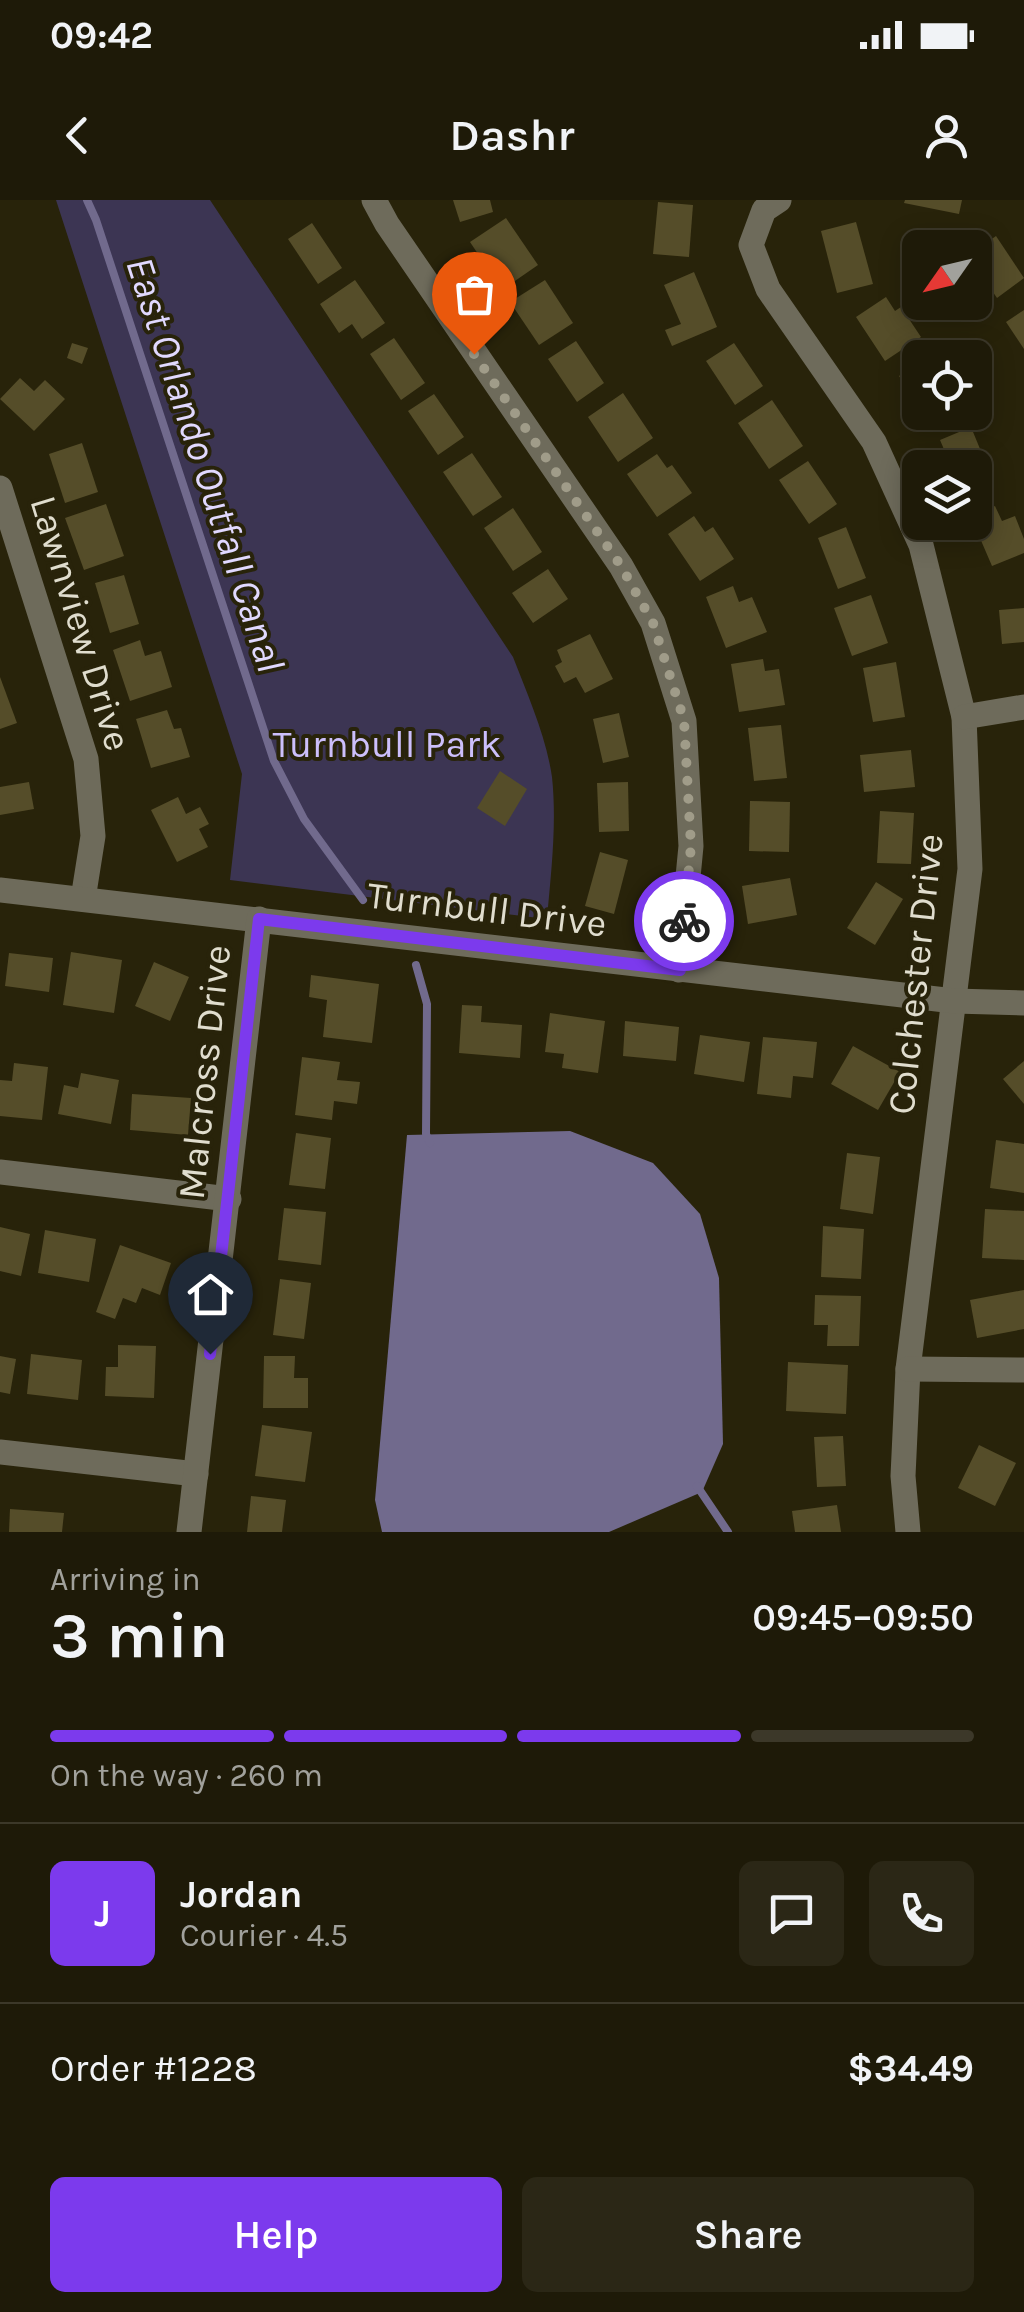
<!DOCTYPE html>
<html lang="en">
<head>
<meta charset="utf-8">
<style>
  :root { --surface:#1e1a08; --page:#2b2716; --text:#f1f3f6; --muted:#a1a19c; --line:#3c3829; --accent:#7c3aed }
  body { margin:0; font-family:Karla,sans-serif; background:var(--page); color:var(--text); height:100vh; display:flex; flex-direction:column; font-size:38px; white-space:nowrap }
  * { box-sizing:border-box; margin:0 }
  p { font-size:32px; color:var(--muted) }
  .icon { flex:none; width:55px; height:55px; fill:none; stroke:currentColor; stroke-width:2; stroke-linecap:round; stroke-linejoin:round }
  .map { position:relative; height:1332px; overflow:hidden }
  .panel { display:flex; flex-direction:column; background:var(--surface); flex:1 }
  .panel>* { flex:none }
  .needle { width:65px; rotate:236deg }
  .controls { position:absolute; left:902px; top:30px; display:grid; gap:20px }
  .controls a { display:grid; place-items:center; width:90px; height:90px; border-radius:15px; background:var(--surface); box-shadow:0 5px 25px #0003,0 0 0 2px var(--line); font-size:50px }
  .pin { position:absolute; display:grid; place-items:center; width:85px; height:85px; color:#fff; margin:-102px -42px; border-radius:50% 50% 50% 0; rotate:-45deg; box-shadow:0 0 10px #0007 }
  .pin .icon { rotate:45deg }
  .courier { position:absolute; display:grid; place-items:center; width:100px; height:100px; margin:-50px; border:8px solid #7c3aed; border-radius:50%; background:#fff; color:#222; box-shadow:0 2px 12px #0007 }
  .summary em { font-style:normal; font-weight:600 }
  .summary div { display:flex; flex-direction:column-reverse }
  .summary { display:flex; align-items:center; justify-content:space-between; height:170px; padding:0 50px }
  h1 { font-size:65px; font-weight:600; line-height:75px }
  .bar { display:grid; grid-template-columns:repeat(4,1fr); gap:15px 10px; align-content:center; height:120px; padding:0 50px }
  .bar i { height:12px; border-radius:8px; background:var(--line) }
  .bar .on { background:var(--accent) }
  .bar p { grid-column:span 4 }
  .line { display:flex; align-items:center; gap:25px; padding:0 50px; border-top:2px solid var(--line) }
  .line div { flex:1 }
  .round { display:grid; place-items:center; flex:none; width:105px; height:105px; border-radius:15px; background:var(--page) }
  .action { display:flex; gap:20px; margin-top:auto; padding:20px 50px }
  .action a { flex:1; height:115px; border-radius:15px; background:var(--accent); color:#fff; font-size:40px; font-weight:600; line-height:115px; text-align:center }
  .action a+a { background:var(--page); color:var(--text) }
  .status { display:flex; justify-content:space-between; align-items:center; height:70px; padding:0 50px; background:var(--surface); direction:ltr }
  .status svg { height:28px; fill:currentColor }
  header { display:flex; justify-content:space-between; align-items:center; height:130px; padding:0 50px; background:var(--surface); font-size:45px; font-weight:600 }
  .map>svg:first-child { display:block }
  .green { fill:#3c3553 }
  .water { fill:#716a8d }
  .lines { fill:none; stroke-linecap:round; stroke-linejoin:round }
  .stream { stroke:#716a8d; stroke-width:8 }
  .building { fill:#554d29 }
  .minor { stroke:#6e6b5b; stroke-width:25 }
  .done { stroke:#a09c89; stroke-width:10; stroke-dasharray:0 18 }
  .route { stroke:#7c3aed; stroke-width:12 }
  .labels { text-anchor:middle; stroke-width:8; stroke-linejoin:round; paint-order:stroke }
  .street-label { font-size:38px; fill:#e0ddce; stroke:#28230a }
  .park-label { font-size:38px; fill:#ccbffb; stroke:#28230a }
  .water-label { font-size:40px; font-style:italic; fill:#e1d9ff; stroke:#28230a }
</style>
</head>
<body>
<div class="status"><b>09:42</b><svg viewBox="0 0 49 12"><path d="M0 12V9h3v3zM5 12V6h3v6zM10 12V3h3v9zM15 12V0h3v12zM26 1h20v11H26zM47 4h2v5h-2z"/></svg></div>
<header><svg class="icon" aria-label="back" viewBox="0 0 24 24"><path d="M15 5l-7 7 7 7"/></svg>Dashr<svg class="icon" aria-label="person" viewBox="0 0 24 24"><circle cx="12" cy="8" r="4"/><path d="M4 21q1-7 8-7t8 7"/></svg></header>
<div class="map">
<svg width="1024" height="1332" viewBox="0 0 1024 1332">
  <rect width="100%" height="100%" fill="#28230a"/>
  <!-- green -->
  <path class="green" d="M56,0H210L513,457C528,496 546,536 552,577C557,624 551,673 547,719L230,680L242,574Z"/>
  <!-- water -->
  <path class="water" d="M570,931L653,963L700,1014L719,1078L723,1244L702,1292L609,1332H382L375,1300L407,935Z"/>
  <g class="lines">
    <!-- stream -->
    <g class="stream">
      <path d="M87,0L96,20L274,561L304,619L363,700"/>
      <path d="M416,765L427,804L426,934L430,943"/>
      <path d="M697,1286L728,1332"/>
    </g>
  </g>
  <!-- building -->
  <g class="building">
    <path d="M453,0H490L493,12L460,22Z"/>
    <path d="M905,0H962L959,14L904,3Z"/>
    <path d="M658,2L693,5L689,57L653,54Z"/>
    <path d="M506,18L538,65L502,90L470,42Z"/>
    <path d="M856,22L873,84L837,93L821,31Z"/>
    <path d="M312,23L342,68L318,84L288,39Z"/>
    <path d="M996,36L1024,78L997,98L975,66V51Z"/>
    <path d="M694,72L717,127L672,146L665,130L681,124L664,85Z"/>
    <path d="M355,80L385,123L362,139L352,124L339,133L320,104Z"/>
    <path d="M545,80L573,123L539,145L510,102Z"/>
    <path d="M886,97L895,111L901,107L921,137L885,161L856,117Z"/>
    <path d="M1024,110V149L1006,122Z"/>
    <path d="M394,138L425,183L401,200L370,154Z"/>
    <path d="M576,141L604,183L577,202L548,159Z"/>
    <path d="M72,143L88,148L82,164L67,158Z"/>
    <path d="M734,143L763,186L735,205L706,161Z"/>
    <path d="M920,162V208L899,176Z"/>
    <path d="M20,178L34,191L45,180L65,199L34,231L0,199Z"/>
    <path d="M623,193L653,238L618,262L588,217Z"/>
    <path d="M434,194L464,237L438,255L408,211Z"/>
    <path d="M772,200L803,246L769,269L738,223Z"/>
    <path d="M971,227L994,283L975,291V268H952L940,240Z"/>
    <path d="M82,243L98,292L65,303L49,254Z"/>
    <path d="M472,253L502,297L473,316L443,272Z"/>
    <path d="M657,254L667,268L672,265L692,293L657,317L627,274Z"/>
    <path d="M808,261L837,304L809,324L779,280Z"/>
    <path d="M106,304L124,356L84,370L65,318Z"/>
    <path d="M995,306L1002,321L1015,316L1024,339V353L992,366L973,322L975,314Z"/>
    <path d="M513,308L542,352L513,371L484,328Z"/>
    <path d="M694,316L705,332L713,327L734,359L700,381L668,334Z"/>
    <path d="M846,327L866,378L838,389L818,338Z"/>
    <path d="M548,369L568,399L533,423L512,393Z"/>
    <path d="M124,375L139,424L110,433L95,383Z"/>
    <path d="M733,386L739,402L752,397L767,432L726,448L706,397Z"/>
    <path d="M871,395L888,443L852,456L834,408Z"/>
    <path d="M1024,408V442L1002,444L999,410Z"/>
    <path d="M590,434L613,479L585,493L576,477L564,483L555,466L562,462L557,450Z"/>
    <path d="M140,440L145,456L161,451L172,487L130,501L113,450Z"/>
    <path d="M763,459L765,471L779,469L785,505L739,512L731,464Z"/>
    <path d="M896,462L905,517L873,522L863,468Z"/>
    <path d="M0,477L17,523L0,529Z"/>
    <path d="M167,510L174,529L181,528L190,557L151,568L136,519Z"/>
    <path d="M619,513L629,557L603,563L593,519Z"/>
    <path d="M781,525L787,578L754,581L748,528Z"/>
    <path d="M911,550L915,587L864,592L860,555Z"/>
    <path d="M500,571L527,589L505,626L477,608Z"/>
    <path d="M29,582L34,609L0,615V587Z"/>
    <path d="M628,582L629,631L599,632L597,583Z"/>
    <path d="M178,597L186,614L200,607L209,624L199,629L208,647L177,662L151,610Z"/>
    <path d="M750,601L790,602L789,652L749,651Z"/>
    <path d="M880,611L914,613L911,664L877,663Z"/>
    <path d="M600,652L628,660L614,714L585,706Z"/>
    <path d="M790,678L797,715L748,724L742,686Z"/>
    <path d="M876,682L903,699L875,745L847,728Z"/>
    <path d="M71,752L122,760L114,813L63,805Z"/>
    <path d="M9,753L53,758L49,792L5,786Z"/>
    <path d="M154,762L189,777L170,821L135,806Z"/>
    <path d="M311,775L379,784L372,843L323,837L327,800L309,797Z"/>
    <path d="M462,805L482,806L481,822L522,825L520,858L459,853Z"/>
    <path d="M550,813L605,821L598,873L562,868L564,854L545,852Z"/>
    <path d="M625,821L679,827L676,861L623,856Z"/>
    <path d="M700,835L750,842L744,882L694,874Z"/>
    <path d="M763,837L817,842L813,878L793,876L791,898L757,894Z"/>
    <path d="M853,846L900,872L878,910L831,884Z"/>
    <path d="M302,857L340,862L337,880L360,882L357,904L334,901L332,920L295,915Z"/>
    <path d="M1024,861V904L1003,879Z"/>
    <path d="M14,863L48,867L42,920L0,916V880L12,881Z"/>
    <path d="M81,873L119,880L111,924L58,914L64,885L78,888Z"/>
    <path d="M132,894L191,898L188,935L130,930Z"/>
    <path d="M296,933L331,938L325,989L289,985Z"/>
    <path d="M996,940L1024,944V993L990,988Z"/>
    <path d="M847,953L880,957L873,1014L840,1009Z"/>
    <path d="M284,1008L326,1012L321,1065L278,1060Z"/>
    <path d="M985,1009L1024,1011V1060L982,1058Z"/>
    <path d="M823,1026L864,1029L861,1079L821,1077Z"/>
    <path d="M0,1027L30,1034L21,1076L0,1071Z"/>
    <path d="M45,1030L96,1039L89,1082L38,1073Z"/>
    <path d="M120,1045L171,1063L160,1095L142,1088L136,1103L123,1098L115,1119L96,1112Z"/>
    <path d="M280,1079L311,1083L304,1139L273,1135Z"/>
    <path d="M1024,1090V1129L977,1138L970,1100Z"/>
    <path d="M815,1095L861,1096L859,1146H827L828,1125H814Z"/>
    <path d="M118,1145L156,1146L154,1198L105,1196L106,1167H118Z"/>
    <path d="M31,1154L82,1160L78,1200L27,1194Z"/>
    <path d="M0,1156L16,1159L10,1194L0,1192Z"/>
    <path d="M264,1156H295L294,1178H308V1208H263Z"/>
    <path d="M788,1162L848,1165L846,1214L786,1211Z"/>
    <path d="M262,1225L312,1232L305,1282L255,1276Z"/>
    <path d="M843,1236L846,1286L817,1287L814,1237Z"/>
    <path d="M979,1245L1016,1263L995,1306L958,1288Z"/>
    <path d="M251,1296L286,1300L282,1332H247Z"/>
    <path d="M837,1305L841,1332H795L792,1311Z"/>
    <path d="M10,1309L64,1313L62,1332H9Z"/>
  </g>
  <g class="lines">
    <!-- minor -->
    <g class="minor">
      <path d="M374,0L387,24L621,366L653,423L684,521L691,646L679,770"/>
      <path d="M779,0L764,10L751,45L768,89L874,242L921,345L964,517L970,669L908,1169L903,1276L908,1332"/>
      <path d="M0,288L86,559L93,636L83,699"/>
      <path d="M964,517L1024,507"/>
      <path d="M0,690L954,801L1024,803"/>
      <path d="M0,972L229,999"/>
      <path d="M908,1169L1024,1170"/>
      <path d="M0,1252L196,1274"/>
      <path d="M189,1332L259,719"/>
    </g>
  </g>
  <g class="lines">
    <!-- done -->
    <path class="done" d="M474,154L621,366L653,423L684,520L691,646L684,721"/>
    <!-- route -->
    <path class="route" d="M210,1154L259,719L680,770L684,721"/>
  </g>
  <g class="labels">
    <!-- street labels -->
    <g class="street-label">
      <text transform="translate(81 423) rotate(73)" y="13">Lawnview Drive</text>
      <text transform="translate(487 709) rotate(7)" y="13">Turnbull Drive</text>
      <text transform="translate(915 774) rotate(-84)" y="13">Colchester Drive</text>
      <text transform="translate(204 872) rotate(-84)" y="13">Malcross Drive</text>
    </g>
    <!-- park labels -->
    <g class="park-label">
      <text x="387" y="557">Turnbull Park</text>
    </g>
    <!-- water labels -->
    <g class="water-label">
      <text transform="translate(206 264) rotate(72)" y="14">East Orlando Outfall Canal</text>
    </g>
  </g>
</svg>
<div class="controls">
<a><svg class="needle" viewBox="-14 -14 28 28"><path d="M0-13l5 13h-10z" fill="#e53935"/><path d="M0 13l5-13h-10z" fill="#a1a19c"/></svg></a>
<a><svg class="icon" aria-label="locate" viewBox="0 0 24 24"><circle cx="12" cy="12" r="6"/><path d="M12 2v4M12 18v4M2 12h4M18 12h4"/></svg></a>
<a><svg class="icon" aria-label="layers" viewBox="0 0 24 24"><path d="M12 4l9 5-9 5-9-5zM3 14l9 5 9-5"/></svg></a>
</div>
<div class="pin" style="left:474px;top:154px;background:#ea580c"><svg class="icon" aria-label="bag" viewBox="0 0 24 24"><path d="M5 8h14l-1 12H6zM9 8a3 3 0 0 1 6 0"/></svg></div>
<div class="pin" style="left:210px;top:1154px;background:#1f2937"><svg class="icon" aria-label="home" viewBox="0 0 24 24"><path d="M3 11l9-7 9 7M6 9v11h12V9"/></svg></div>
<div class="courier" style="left:684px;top:721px"><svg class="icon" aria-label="bike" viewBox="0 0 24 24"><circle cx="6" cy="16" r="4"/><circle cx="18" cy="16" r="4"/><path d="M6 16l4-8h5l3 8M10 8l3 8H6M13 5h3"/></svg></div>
</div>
<section class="panel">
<div class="summary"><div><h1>3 min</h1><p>Arriving in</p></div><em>09:45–09:50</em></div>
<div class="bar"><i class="on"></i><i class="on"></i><i class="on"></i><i></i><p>On the way · 260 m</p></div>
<div class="line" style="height:180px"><b class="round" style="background:var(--accent);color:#fff">J</b><div><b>Jordan</b><p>Courier · 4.5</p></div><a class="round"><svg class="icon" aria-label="chat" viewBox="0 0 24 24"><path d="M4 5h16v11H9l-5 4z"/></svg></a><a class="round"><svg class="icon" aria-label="phone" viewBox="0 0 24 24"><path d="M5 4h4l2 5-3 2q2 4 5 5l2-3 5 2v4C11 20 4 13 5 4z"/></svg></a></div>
<div class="line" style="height:130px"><div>Order #1228</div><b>$34.49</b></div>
<div class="action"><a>Help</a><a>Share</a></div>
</section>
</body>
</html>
